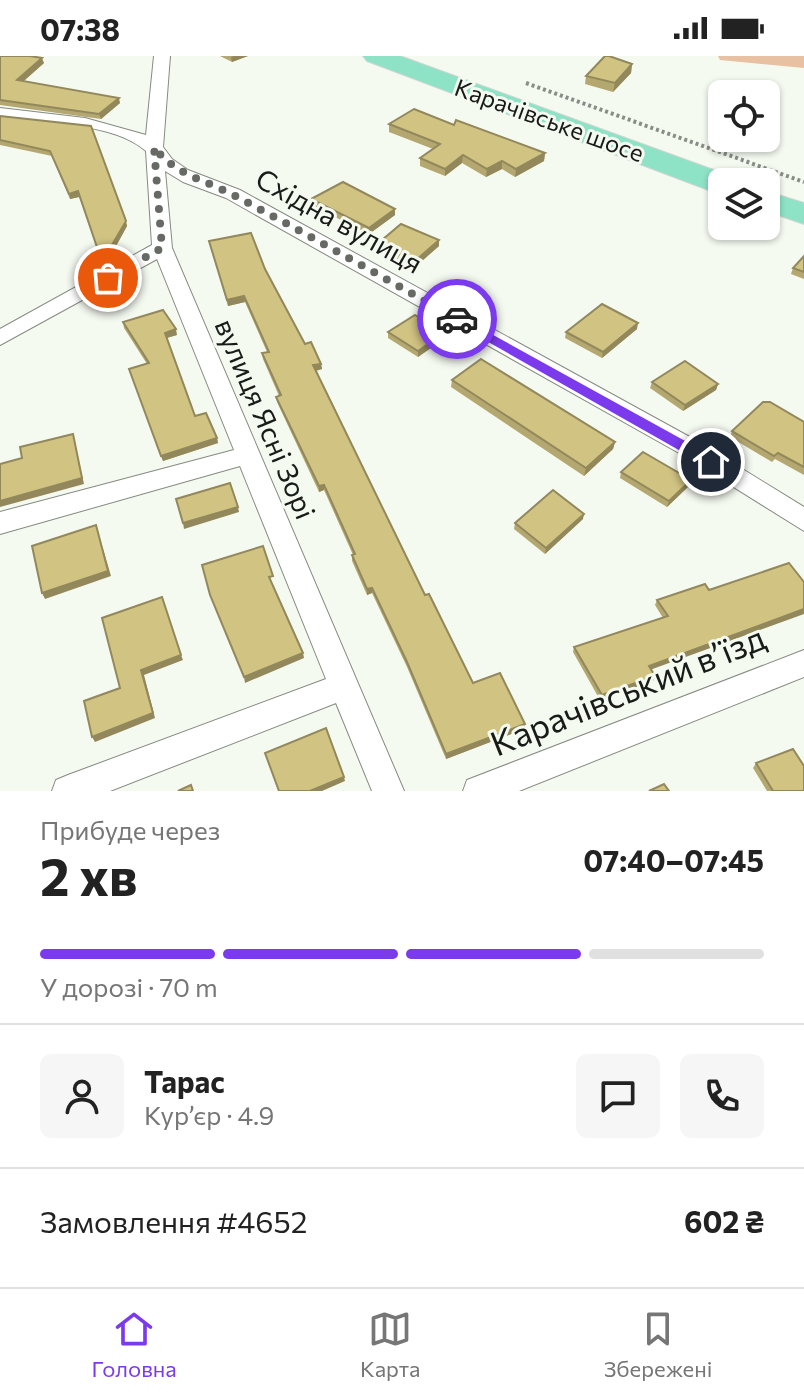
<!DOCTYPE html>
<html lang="uk">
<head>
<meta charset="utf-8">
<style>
  :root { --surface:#fff; --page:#f6f6f6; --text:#222; --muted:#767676; --line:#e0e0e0; --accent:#7c3aed }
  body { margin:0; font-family:Commissioner,sans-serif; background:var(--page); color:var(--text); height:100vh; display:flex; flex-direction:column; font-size:30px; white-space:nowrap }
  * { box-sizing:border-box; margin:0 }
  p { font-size:26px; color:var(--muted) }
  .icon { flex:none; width:44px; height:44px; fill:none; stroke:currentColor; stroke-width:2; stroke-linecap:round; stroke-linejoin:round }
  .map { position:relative; height:735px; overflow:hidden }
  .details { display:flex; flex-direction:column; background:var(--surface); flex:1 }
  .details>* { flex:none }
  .fabs { position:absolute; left:708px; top:24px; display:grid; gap:16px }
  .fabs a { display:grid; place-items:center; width:72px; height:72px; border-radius:12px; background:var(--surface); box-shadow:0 2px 6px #0004; font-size:40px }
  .pin { position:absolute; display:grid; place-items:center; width:68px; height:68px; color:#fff; margin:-34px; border:4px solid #fff; border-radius:50%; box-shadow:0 2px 8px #0007 }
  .courier { position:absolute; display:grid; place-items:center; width:80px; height:80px; margin:-40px; border:6px solid #7c3aed; border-radius:50%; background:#fff; color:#222; box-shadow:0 2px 10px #0007 }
  .overview em { font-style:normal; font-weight:700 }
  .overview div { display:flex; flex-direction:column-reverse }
  .overview { display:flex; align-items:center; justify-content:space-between; height:136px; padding:0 40px }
  h1 { font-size:52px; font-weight:700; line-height:60px }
  .bar { display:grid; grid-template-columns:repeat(4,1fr); gap:12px 8px; align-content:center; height:96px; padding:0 40px }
  .bar i { height:10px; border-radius:6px; background:var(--line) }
  .bar .active { background:var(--accent) }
  .bar p { grid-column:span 4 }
  .line { display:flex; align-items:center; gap:20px; padding:0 40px; border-top:2px solid var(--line) }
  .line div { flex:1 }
  .round { display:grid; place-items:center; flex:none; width:84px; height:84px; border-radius:12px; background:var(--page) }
  .status { display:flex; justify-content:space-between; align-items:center; height:56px; padding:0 40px; background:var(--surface); direction:ltr }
  .status svg { height:22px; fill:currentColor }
  .menu { display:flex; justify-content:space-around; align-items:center; height:112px; border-top:2px solid var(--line); background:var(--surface); font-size:22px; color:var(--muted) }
  .menu a { display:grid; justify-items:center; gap:4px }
  .menu .active { color:var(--accent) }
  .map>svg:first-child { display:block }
  .green { fill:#e7c1a1 }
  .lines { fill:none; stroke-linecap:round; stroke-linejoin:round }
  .street-casing { stroke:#858a82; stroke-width:2 }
  .primary-casing { stroke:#d6d6d5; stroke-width:2 }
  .path { stroke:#898d87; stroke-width:4; stroke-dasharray:3 3; stroke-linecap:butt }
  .street { fill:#fff; fill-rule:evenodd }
  .primary { fill:#8ee3c7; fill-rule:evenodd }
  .wall { fill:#b4a870 }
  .shaded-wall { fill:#92885b }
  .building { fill:#d1c382; stroke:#92885b; stroke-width:2 }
  .route { fill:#7c3aed }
  .done { stroke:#666964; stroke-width:8; stroke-dasharray:0 14.4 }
  .labels { text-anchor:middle; stroke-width:6; stroke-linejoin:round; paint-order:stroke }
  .far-street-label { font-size:24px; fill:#191b18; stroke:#f5faf1 }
  .street-label { font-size:28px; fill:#191b18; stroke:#f5faf1 }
  .near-street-label { font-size:34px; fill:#191b18; stroke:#f5faf1 }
</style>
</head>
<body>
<div class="status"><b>07:38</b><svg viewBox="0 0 49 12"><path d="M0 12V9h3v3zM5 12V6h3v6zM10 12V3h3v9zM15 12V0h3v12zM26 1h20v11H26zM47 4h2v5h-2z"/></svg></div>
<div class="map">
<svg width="804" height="735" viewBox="0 0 804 735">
  <rect width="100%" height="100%" fill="#f5faf1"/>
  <!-- green -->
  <path class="green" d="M718,0H804V12L720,4Z"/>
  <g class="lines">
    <!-- street casing -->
    <g class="street-casing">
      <g id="street">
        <path d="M154,0H170L163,91L172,103L188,114L240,134L697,385L804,451V475L679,397L226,142L183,126L165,115L172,192L404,735H372L336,647L110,735H52L56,724L68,719L326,623L240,410L0,478V456L234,394L157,203L0,289V273L152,189L146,95C113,66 42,67 0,62V52L85,62L146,79Z"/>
        <path d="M804,594V621L519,735H463L467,724Z"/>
      </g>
    </g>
    <!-- primary casing -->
    <g class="primary-casing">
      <g id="primary">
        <path d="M363,0H400L733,121L736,126H722V137L711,135L367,5Z"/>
        <path d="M766,135L804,147V168L766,155Z"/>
      </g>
    </g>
    <!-- path -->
    <path class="path" d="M526,27L804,126"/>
    <!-- street -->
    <use href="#street" class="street"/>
    <!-- primary -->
    <use href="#primary" class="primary"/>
  </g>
  <!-- wall -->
  <g class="wall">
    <path d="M0,0L44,7L24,25L120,47L101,63L0,49Z"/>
    <path d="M220,0H248L232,6Z"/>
    <path d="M632,8L631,17L613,36L585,28L586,20Z"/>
    <path d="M0,60L91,70L127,170L104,212L79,141L70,143L52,100L0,89Z"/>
    <path d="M389,68L454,69L545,97L544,105L515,121L502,113L486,121L462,107L445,120L420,110V102L433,93L389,76Z"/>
    <path d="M311,143L395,153V159L369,178L311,149Z"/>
    <path d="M209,185L265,213L305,288L321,308L322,313L316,315L425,539L473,627L524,673L446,703L407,611L372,537L367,539L352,505V499H353L324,434L319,436L277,346L276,341L279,340L263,303L262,297L267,296L245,246L228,250Z"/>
    <path d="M376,189L439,190L414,212L376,195Z"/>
    <path d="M804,200V223L791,218L793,212Z"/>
    <path d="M123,266L177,279L167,282L195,360L217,382L218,387L163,405L131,318L147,308L124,272Z"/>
    <path d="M637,273L602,302L565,282L566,276Z"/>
    <path d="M388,276L445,282L418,301L388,282Z"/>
    <path d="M452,324L615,386L613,393L584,420L451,331Z"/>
    <path d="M652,326L718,328L716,334L683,355L650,332Z"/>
    <path d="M804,366V419L775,403L772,406L730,381L732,375Z"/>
    <path d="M621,416L691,424L689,430L667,451L620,422Z"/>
    <path d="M583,463L545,498L514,473L515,467Z"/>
    <path d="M705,528L651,613L655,620L653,625L600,644L573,596L574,591L663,562L655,549L657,544Z"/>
    <path d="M756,707L804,735H767L753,712Z"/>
  </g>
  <!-- shaded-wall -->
  <g class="shaded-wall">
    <path d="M234,0H248L232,6L231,1Z"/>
    <path d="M42,2L44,7L19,29L17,24Z"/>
    <path d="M632,8L631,17L613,36L615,27Z"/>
    <path d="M119,42L120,47L101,63L99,58Z"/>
    <path d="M545,97L544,105L515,121L516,113Z"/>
    <path d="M463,99L462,107L445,120V113Z"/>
    <path d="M502,105V113L486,121L487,113Z"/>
    <path d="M78,135L79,141L70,143L69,138Z"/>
    <path d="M395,153V159L369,178V172Z"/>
    <path d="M126,165L127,170L104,212L102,206Z"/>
    <path d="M439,184V190L414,212V206Z"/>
    <path d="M244,240L245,246L228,250L227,244Z"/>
    <path d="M638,267L637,273L602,302L603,296Z"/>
    <path d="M176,273L177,279L166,282L165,277Z"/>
    <path d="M445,276V282L418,301V295Z"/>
    <path d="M321,308L322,313L314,315L313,309Z"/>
    <path d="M718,328L716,334L683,355L685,349Z"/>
    <path d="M73,378L84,428L0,451V445Z"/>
    <path d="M217,382L218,387L163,405L161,400Z"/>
    <path d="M615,386L613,393L584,420L586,412Z"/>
    <path d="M691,424L689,430L667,451L669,445Z"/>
    <path d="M324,429V434L319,436V430Z"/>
    <path d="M238,451L239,456L184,473L183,467Z"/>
    <path d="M584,458L583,463L545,498L546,492Z"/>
    <path d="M96,469L111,520L45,543L42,537Z"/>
    <path d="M372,532V537L367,539V533Z"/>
    <path d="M804,553V558L647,615L649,610Z"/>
    <path d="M303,597L304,602L245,627L244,621Z"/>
    <path d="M181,599L183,604L144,619L155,662L95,686L92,681L141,614Z"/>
    <path d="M655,620L653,625L600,644L602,639Z"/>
    <path d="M525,668L524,673L446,703V698Z"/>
    <path d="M344,721L345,725L322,735H310Z"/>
  </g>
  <!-- building -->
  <g class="building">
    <path d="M0,0H30L42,2L17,24L119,42L99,58L0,44Z"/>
    <path d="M605,0H609L632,8L615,27L586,20Z"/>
    <path d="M414,53L454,69L456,64L545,97L516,113L502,105L487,113L463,99L445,113L420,102L440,88L389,68Z"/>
    <path d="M0,60L91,70L126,165L102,206L78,135L69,138L50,95L0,84Z"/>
    <path d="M343,126L395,153L369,172L311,143Z"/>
    <path d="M401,168L439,184L414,206L376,189Z"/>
    <path d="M251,177L265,213L305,288L311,286L321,308L313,309L425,539L429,538L473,627L500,617L525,668L446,698L407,606L372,532L367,533L352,499L355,498L324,429L319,430L276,341L281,339L262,297L269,296L244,240L227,244L209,185Z"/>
    <path d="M804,200V216L793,212Z"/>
    <path d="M602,248L638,267L603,296L566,276Z"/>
    <path d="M163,254L176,273L165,277L195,360L206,357L217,382L161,400L129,313L149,307L123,266Z"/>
    <path d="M415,259L445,276L418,295L388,276Z"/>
    <path d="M481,303L615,386L586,412L452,324Z"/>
    <path d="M685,305L718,328L685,349L652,326Z"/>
    <path d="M763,346H770L804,366V411L778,397L774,400L732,375Z"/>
    <path d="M73,378L82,422L0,445V408L22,402L20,391Z"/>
    <path d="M643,396L691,424L669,445L621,416Z"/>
    <path d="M230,427L238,451L183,467L176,443Z"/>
    <path d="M553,434L584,458L546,492L515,467Z"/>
    <path d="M96,469L108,515L42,537L32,490Z"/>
    <path d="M263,490L273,520L269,521L303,597L244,621L210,539L202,509Z"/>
    <path d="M789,507L804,526V553L649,610L655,620L602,639L574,591L668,560L657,544L705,528L709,534Z"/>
    <path d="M162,541L181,599L141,614L153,657L92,681L84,645L120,632L102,562Z"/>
    <path d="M326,672L344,721L310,735H279L265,697Z"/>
    <path d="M793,693L804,710V735H773L756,707Z"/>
    <path d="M664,728L669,735H649Z"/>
    <path d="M191,729L193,735H178Z"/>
  </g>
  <!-- route -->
  <path class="route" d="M457,259L716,402V410H707L453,266V260Z"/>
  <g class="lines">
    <!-- done -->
    <path class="done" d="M108,222L162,192L154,91C176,120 207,124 237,141C311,180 384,222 457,263"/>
  </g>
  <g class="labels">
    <!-- far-street labels -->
    <g class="far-street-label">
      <text transform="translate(549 65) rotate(20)" y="8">Карачівське шосе</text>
    </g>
    <!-- street labels -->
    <g class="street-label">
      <text transform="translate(339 165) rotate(29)" y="10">Східна вулиця</text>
      <text transform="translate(265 363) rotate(67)" y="10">вулиця Ясні Зорі</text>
    </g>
    <!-- near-street labels -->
    <g class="near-street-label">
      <text transform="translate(628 635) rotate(-22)" y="12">Карачівський в’їзд</text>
    </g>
  </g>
</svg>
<div class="fabs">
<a><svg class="icon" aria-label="locate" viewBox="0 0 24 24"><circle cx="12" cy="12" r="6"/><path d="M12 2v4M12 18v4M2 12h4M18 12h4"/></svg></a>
<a><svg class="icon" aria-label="layers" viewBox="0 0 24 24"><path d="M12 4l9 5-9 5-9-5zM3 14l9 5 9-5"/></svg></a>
</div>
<div class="pin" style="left:108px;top:222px;background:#ea580c"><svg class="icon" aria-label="bag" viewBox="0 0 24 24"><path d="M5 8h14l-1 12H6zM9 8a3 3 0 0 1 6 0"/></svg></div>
<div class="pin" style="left:711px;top:406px;background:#1f2937"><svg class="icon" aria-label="home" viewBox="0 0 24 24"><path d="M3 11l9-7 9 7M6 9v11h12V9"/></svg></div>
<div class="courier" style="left:457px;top:263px"><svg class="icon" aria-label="car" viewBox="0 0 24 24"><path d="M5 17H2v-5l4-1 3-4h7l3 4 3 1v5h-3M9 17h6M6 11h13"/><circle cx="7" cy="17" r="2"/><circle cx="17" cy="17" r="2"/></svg></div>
</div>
<section class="details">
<div class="overview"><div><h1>2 хв</h1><p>Прибуде через</p></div><em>07:40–07:45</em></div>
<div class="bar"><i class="active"></i><i class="active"></i><i class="active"></i><i></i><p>У дорозі · 70 m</p></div>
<div class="line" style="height:144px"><a class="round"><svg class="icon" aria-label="person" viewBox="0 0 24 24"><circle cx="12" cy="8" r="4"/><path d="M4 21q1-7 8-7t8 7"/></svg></a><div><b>Тарас</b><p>Кур’єр · 4.9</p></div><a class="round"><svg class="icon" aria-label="chat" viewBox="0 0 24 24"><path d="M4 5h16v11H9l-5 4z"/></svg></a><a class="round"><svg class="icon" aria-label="phone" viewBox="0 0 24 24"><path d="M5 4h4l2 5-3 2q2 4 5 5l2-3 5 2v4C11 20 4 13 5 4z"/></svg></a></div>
<div class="line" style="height:104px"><div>Замовлення #4652</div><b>602 ₴</b></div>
</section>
<nav class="menu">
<a class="active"><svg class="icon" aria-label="home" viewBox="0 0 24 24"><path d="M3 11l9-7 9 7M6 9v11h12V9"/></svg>Головна</a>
<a><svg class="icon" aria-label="map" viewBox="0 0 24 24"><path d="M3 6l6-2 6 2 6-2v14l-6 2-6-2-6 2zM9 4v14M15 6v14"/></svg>Карта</a>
<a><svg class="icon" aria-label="saved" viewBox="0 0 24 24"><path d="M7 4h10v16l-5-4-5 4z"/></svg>Збережені</a>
</nav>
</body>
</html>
